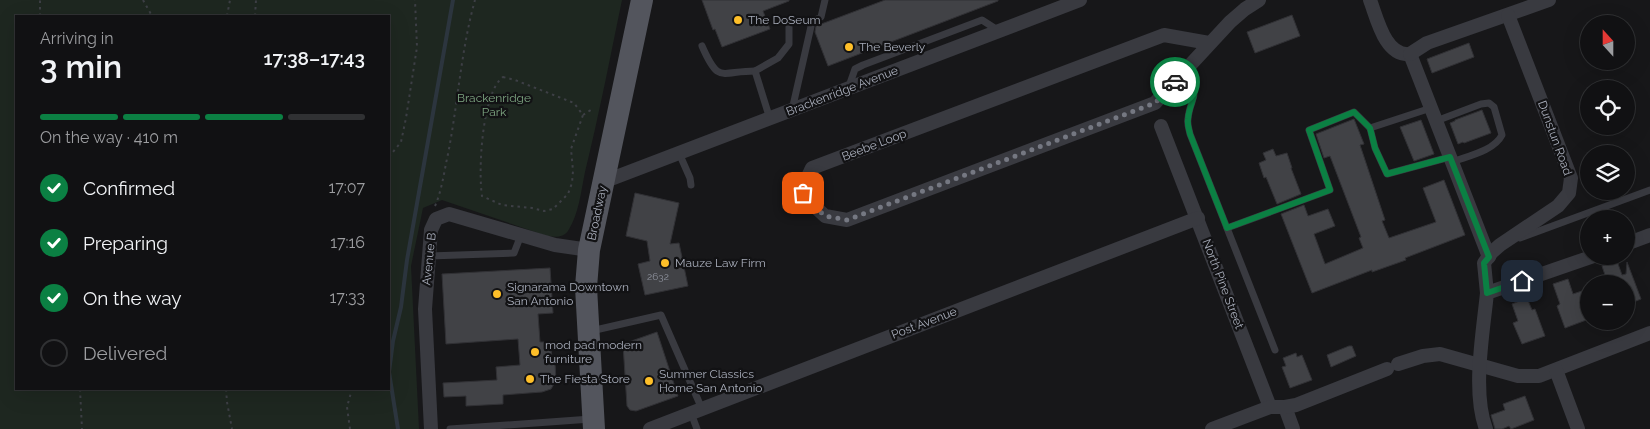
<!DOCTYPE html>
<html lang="en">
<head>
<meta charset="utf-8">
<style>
  :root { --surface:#111113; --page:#1a1a1c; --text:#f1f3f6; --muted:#9c9da0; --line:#303133; --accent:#0b8043 }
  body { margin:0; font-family:Raleway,sans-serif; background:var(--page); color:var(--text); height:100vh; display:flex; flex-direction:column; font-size:19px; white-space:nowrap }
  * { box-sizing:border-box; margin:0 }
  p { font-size:16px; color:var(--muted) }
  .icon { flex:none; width:28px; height:28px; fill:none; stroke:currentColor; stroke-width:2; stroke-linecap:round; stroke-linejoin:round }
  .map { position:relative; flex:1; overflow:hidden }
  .side { position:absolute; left:15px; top:15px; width:375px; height:375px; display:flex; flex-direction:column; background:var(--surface); border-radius:0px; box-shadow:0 5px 20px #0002,0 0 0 1px var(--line) }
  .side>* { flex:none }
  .needle { width:32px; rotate:339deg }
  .buttons { position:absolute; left:1580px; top:15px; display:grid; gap:10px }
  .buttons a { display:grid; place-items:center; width:55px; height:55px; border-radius:50%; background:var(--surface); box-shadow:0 5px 20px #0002,0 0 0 1px var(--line); font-size:25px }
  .pin { position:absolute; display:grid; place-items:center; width:42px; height:42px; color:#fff; margin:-21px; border-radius:10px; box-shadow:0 2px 8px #0006 }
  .courier { position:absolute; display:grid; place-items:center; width:50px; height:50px; margin:-25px; border:4px solid #0b8043; border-radius:50%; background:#fff; color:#222; box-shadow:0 1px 6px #0007 }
  .head em { font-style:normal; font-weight:600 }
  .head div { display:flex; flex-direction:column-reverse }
  .head { display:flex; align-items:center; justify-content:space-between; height:85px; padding:0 25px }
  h1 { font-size:32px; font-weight:600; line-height:38px }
  .bar { display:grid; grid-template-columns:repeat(4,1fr); gap:8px 5px; align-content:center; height:60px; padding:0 25px }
  .bar i { height:6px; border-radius:4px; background:var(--line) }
  .bar .active { background:var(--accent) }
  .bar p { grid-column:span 4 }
  ol { padding:0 25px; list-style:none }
  li { display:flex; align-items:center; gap:15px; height:55px }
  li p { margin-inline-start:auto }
  li .icon { padding:5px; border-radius:50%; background:var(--accent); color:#fff; stroke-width:4 }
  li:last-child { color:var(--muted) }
  li i { width:28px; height:28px; border:2px solid var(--line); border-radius:50% }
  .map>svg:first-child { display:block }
  .green { fill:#1e2720; fill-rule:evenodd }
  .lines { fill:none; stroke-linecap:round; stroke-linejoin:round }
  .stream { stroke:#2c353e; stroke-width:4 }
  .building { fill:#414246; stroke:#313135 }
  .path { stroke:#3d3f45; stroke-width:2; stroke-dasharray:2.5 4; stroke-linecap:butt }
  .lane { stroke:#393a40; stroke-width:7 }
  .street { stroke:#393a40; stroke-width:14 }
  .primary { stroke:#53555d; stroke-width:22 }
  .done { stroke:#757882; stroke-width:5; stroke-dasharray:0 9 }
  .route { stroke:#0b8043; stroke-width:6 }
  .poi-dot { fill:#febf29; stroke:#121214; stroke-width:2 }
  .labels { text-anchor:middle; stroke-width:4.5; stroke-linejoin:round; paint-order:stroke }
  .number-label { font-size:10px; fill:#8e929d }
  .poi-label { font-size:12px; fill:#a8adba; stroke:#121214; text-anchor:start }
  .street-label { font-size:12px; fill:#a8adba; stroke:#121214 }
  .park-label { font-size:12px; fill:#7ea682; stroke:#121214 }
</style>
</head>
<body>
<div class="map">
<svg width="1650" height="429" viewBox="0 0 1650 429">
  <rect width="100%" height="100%" fill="#171719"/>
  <!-- green -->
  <path class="green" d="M0,0H622C610,58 599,115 585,172C581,191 579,214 568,231C563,238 555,237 547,236L442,200L423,208L411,266L419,429H0ZM16,16H389V389H16Z"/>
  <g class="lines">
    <!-- stream -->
    <path class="stream" d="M398,429L389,372L393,341L401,307L407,260L453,0"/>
  </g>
  <!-- building -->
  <g class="building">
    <path d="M702,0H789V1L763,11L770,29L722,47L715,29L713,30Z"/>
    <path d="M885,0H998V1L828,66L815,32L816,26Z"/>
    <path d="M1292,15L1300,36L1255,53L1247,32Z"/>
    <path d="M1469,43L1474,57L1432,73L1427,59Z"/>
    <path d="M1482,110L1491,133L1464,143L1463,142L1458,144L1450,123L1455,121V120Z"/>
    <path d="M1354,119L1364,144L1360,145L1385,220L1382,221L1389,238L1436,222L1423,188L1444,180L1465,235L1405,258L1406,260L1372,272V270L1312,293L1281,214L1304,205L1308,216L1328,209L1335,226L1314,234L1325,264L1363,248L1359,238L1361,237L1330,156L1324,158L1316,134Z"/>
    <path d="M1421,120L1434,154L1414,161L1400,127Z"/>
    <path d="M1273,149L1276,156L1287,153L1292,168H1291L1301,194L1277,204L1266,177L1264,178L1259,163L1266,160L1263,153Z"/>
    <path d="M635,193L679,203L670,244L679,243L688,286L645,295L638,264L650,261L647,241L626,236Z"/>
    <path d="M1617,261L1622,275L1626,274L1627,262L1641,299L1626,305V284H1603L1607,281L1602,266Z"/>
    <path d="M550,268L553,313L538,314L540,342H546V345L551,344L552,363H555L556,381L551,389L542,392L503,395V404L466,406V396L444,397L443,383L497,380L496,367L520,365L518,339L446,344L442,274Z"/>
    <path d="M1568,279L1573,294L1582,291L1589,309V319L1565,328L1557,306L1560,304L1553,284Z"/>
    <path d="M1527,298L1532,310L1535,309L1545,336L1522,344L1513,323L1518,321L1512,304Z"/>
    <path d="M657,332L678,396L636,411L630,410L627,406L623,344Z"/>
    <path d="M1349,346H1352L1356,356L1331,367L1327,355Z"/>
    <path d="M1296,353L1297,357L1302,355L1312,380L1290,388L1282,367L1286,366L1283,358Z"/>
    <path d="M1525,396L1534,420L1511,429L1509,426L1502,429H1495L1491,415L1505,410L1503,404Z"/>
  </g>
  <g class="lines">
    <!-- path -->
    <g class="path">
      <path d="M143,0L152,16"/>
      <path d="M40,16V0"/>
      <path d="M227,16L230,0"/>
      <path d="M255,16L256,0"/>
      <path d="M503,77L515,80L574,103L583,115L571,149L573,171L572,183L568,194L553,209L544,211L532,208L502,205L482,196C478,171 482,92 503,77Z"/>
      <path d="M583,115L594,108"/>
      <path d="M389,157L401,142L406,118L417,47L415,0"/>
      <path d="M435,206C442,190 444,172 448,154C458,103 461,50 475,0"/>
      <path d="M80,389L82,429"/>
      <path d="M226,389L227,402L232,429"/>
      <path d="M350,429L347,407L352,389"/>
    </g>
    <!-- lane -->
    <g class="lane">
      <path d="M702,46C719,85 721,71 755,71"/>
      <path d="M1183,72C1204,94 1190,96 1188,119C1187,124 1189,129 1190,134L1275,350"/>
      <path d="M848,89L855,69L863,65L982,20L999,31"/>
      <path d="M1431,108L1370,128L1375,148L1387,174L1450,157"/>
      <path d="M792,110L812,22L821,17L825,0"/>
      <path d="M770,119L755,71L778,58L789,44V27"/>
      <path d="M1436,121L1481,104L1489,103L1494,107L1502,135C1494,151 1468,156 1452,162"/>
      <path d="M679,153L690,178L691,185"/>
      <path d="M1227,228L1330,190L1309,130L1354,112L1370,128"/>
      <path d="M1520,238L1650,190"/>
      <path d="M429,256L514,253L521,235"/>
      <path d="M591,331L661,315L702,409"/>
      <path d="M691,413L697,429"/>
      <path d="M450,429L591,419"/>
    </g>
    <!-- street -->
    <g class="street">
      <path d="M1370,0C1377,18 1385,57 1410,54"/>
      <path d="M1209,43L1164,35L812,168L805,183L803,193L810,202L825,216L847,220L1155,103L1230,22L1245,9L1259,0"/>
      <path d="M1410,54L1489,257"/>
      <path d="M1410,54L1427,43L1549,0"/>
      <path d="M1161,126L1270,407"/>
      <path d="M603,182L1080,0"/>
      <path d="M1626,244L1650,235"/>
      <path d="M1487,293L1484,263L1492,252L1500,245L1558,206L1569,193L1571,178L1508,15"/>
      <path d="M1398,364L1423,356L1440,354L1518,376H1539L1650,333"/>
      <path d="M1556,370L1578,429"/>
      <path d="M1285,407L1293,429"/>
      <path d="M431,429L425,309L431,230L436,219L449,214L555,245L589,250"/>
      <path d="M650,429L1198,218"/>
      <path d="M1212,429L1270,407H1285L1296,405L1387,369"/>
      <path d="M1486,429C1472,392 1483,333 1487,293L1594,256"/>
    </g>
    <!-- primary -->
    <path class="primary" d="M594,429L586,287L589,250L642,0"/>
  </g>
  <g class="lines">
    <!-- done -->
    <path class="done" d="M803,193L810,202L825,216L847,220L1155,103L1175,82"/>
    <!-- route -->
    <path class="route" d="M1175,82L1183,72C1204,94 1190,96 1188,119C1187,124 1189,129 1190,134L1227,228L1330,190L1309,130L1354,112L1370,128L1375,148L1387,174L1450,157L1489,257L1484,263L1487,293L1522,281"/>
  </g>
  <!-- markers -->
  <g class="poi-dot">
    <circle cx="738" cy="20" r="5"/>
    <circle cx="849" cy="47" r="5"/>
    <circle cx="665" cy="263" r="5"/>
    <circle cx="497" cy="294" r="5"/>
    <circle cx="535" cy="352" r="5"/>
    <circle cx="530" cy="379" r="5"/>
    <circle cx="649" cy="381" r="5"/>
  </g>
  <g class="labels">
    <!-- number labels -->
    <g class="number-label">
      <text x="658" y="280">2632</text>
    </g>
    <!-- poi labels -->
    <g class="poi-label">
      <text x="748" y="24">The DoSeum</text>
      <text x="859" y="51">The Beverly</text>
      <text x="675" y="267">Mauze Law Firm</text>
      <text x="507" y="291">Signarama Downtown<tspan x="507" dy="14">San Antonio</tspan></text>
      <text x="545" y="349">mod pad modern<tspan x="545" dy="14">furniture</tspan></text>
      <text x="659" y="378">Summer Classics<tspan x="659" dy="14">Home San Antonio</tspan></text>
      <text x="540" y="383">The Fiesta Store</text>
    </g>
    <!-- street labels -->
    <g class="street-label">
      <text transform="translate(842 91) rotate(-21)" y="4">Brackenridge Avenue</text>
      <text transform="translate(1555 138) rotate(70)" y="4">Dunstun Road</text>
      <text transform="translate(874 145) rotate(-21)" y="4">Beebe Loop</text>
      <text transform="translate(597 213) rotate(-78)" y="4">Broadway</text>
      <text transform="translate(429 259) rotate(-84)" y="4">Avenue B</text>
      <text transform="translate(1223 284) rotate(69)" y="4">North Pine Street</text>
      <text transform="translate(924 323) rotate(-21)" y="4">Post Avenue</text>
    </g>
    <!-- park labels -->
    <g class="park-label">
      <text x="494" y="102">Brackenridge<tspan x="494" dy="14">Park</tspan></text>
    </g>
  </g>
</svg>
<div class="buttons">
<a><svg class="needle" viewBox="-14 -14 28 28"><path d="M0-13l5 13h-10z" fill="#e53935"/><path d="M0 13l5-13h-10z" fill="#9c9da0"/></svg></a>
<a><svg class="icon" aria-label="locate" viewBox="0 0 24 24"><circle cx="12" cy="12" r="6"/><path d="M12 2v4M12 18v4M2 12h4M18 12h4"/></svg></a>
<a><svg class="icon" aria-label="layers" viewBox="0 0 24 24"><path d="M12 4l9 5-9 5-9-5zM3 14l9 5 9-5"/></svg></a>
<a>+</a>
<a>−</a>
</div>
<div class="pin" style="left:803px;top:193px;background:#ea580c"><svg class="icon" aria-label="bag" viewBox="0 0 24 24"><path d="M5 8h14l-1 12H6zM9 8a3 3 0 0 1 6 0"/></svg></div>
<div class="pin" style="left:1522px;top:281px;background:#1f2937"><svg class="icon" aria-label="home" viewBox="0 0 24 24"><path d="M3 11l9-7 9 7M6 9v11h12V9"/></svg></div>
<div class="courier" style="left:1175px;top:82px"><svg class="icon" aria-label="car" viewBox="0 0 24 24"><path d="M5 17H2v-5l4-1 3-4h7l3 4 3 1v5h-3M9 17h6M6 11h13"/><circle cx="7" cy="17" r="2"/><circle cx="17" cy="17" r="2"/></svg></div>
<section class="side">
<div class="head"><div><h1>3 min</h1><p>Arriving in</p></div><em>17:38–17:43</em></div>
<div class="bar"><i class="active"></i><i class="active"></i><i class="active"></i><i></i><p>On the way · 410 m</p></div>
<ol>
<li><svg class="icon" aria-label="check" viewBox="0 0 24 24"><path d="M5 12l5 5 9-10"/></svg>Confirmed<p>17:07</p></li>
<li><svg class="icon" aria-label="check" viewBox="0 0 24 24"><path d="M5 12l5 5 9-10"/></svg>Preparing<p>17:16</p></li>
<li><svg class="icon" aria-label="check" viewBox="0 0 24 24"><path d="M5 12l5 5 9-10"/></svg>On the way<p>17:33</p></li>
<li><i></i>Delivered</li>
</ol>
</section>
</div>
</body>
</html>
